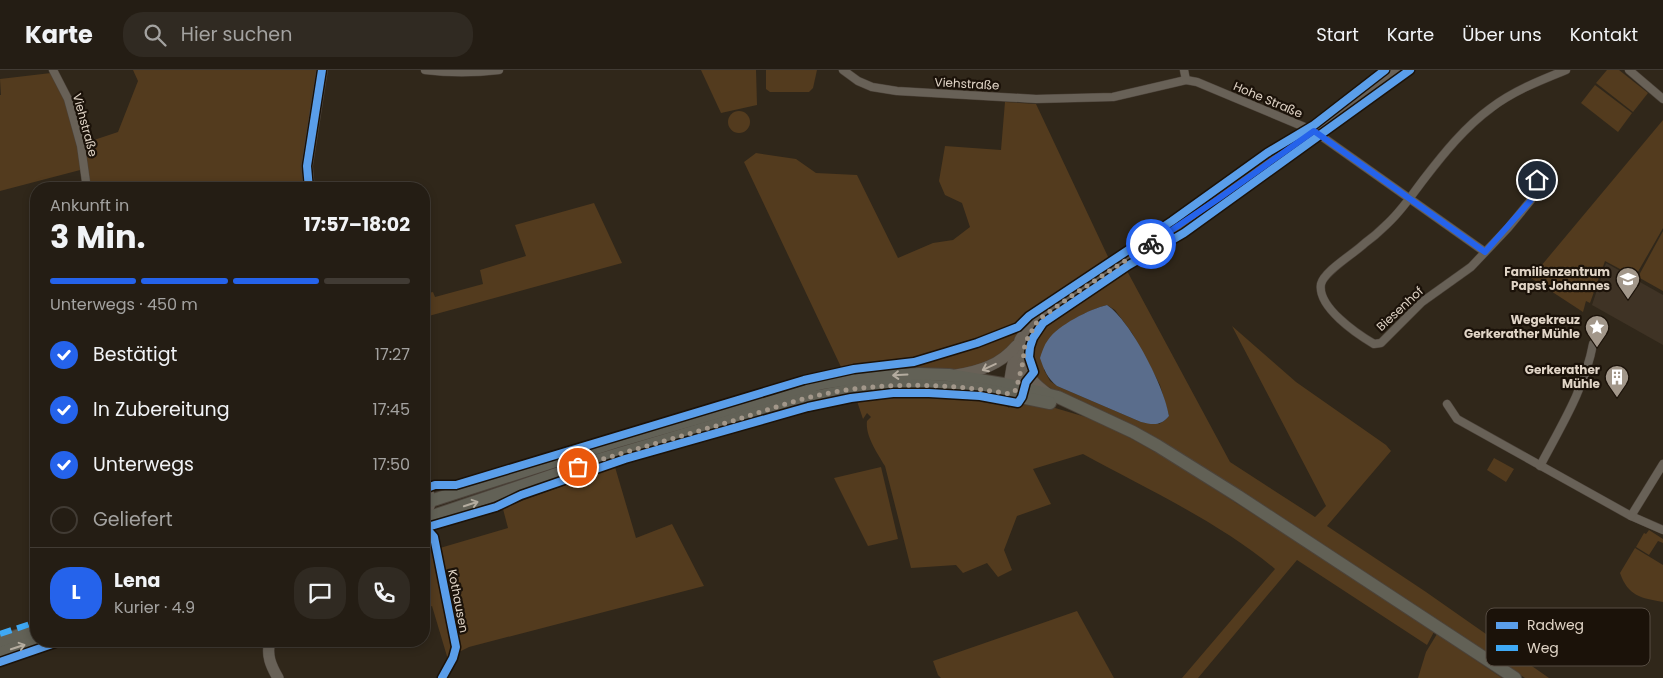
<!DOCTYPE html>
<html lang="de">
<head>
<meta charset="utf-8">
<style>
  :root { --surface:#241d14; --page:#302a22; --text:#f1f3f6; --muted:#a3a2a0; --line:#413b34; --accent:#2563eb }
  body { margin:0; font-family:Poppins,sans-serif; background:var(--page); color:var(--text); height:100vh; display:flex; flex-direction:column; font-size:19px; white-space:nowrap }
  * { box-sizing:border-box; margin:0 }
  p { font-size:16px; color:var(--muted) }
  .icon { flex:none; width:28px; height:28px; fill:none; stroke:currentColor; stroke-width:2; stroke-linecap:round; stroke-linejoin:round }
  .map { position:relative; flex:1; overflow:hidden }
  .panel { position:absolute; left:30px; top:112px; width:400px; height:465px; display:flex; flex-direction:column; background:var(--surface); border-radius:20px; box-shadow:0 2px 8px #0003,0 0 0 1px var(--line) }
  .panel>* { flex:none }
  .pin { position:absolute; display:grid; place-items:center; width:42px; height:42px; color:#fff; margin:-21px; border:2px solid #fff; border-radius:50%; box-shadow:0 1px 5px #0007 }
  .courier { position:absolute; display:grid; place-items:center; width:50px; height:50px; margin:-25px; border:4px solid #2563eb; border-radius:50%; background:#fff; color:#222; box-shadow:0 1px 6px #0007 }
  .summary em { font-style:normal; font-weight:700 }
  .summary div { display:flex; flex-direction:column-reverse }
  .summary { display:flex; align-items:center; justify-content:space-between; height:85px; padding:0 20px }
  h1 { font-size:32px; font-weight:700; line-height:38px }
  .bar { display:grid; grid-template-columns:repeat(4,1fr); gap:8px 5px; align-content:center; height:60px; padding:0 20px }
  .bar i { height:6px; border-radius:4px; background:var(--line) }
  .bar .on { background:var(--accent) }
  .bar p { grid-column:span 4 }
  .line { display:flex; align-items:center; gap:12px; padding:0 20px; border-top:1px solid var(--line) }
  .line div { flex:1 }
  .round { display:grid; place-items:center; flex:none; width:52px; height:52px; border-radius:20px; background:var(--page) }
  ol { padding:0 20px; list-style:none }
  li { display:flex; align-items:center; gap:15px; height:55px }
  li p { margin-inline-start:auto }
  li .icon { padding:5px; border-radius:50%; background:var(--accent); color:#fff; stroke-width:4 }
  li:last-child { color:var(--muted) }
  li i { width:28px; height:28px; border:2px solid var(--line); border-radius:50% }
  header { display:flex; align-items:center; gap:30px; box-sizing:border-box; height:70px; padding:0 25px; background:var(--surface); border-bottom:1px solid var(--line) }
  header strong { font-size:24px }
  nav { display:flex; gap:28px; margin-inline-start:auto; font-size:18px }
  .search { width:350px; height:45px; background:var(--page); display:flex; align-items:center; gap:12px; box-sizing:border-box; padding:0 18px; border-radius:20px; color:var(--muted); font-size:19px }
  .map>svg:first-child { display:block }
  .education { fill:#3f3325 }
  .green { fill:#533b1e; fill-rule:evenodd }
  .water { fill:#5a6d8c }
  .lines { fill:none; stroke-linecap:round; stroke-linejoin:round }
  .street-casing { stroke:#4c433a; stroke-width:9 }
  .secondary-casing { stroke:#4c433a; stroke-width:12 }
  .primary-casing { stroke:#4c433a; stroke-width:14 }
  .street { stroke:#686157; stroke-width:8 }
  .secondary { stroke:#686157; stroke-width:11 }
  .primary { stroke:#626156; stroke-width:12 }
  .quiet { stroke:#3fa9f5; stroke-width:6; stroke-dasharray:12 6; stroke-linecap:butt }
  .cycleway-casing { stroke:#1b1209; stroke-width:11 }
  .cycleway { stroke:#5a9eea; stroke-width:8 }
  .oneway { stroke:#b6ac9f }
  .oneway2 { stroke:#b4ac9f }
  .done { stroke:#a2978a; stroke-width:5; stroke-dasharray:0 9 }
  .route { stroke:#2563eb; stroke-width:6 }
  .labels { text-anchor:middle; stroke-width:4.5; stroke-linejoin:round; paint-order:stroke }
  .street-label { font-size:12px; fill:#e0d4c6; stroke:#1b1209 }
  .poi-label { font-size:12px; font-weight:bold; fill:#e0d4c6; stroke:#1b1209; text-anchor:end }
  .key { fill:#1b1209; stroke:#564c42; stroke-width:1 }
  .key-label { font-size:14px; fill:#e0d4c6 }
</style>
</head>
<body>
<header>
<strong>Karte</strong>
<div class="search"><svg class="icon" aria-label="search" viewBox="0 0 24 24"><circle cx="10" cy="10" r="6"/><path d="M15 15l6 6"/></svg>Hier suchen</div>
<nav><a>Start</a><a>Karte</a><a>Über uns</a><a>Kontakt</a></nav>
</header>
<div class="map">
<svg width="1663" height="608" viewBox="0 0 1663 608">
  <rect width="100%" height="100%" fill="#30271a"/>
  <!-- education -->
  <path class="education" d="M1606,193L1663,225V275L1592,235Z"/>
  <!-- green -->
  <g class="green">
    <path d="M133,0H318L306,119H90L84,99L0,121V25H1L0,9L51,3L68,37L84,96L85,73L118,62L138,11Z"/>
    <path d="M701,0H756L757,35L721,43Z"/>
    <path d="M766,0H817L813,18L809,22H770L766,19Z"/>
    <path d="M1607,0H1619L1648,23L1633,42L1596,13Z"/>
    <path d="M1595,15L1632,43L1618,62L1581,33Z"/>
    <path d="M1005,32L1036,34L1110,191L1027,245L1019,253L1008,259L916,289L902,292L841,297L744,92L756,83L796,89L816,103L857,105L898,188L933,173L953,170L970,157L962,133L945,125L939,111L945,76L1001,80Z"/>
    <circle cx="739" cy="52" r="11"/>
    <path d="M1663,50V158L1635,207L1605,191L1590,233L1586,231L1583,242L1531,208Z"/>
    <path d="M594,133L622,193L425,247L424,224L433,222L435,227L483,214L480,200L526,186L515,155Z"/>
    <path d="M1663,161V221L1638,207Z"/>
    <path d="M1126,199L1230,392L1315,447L1326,436L1232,256L1296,312L1386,375L1391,381L1327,456L1426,522L1549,608H1525L1449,559L1069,328L1041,313L1033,306L1035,300L1030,285L1031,275L1041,258ZM1107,235L1115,240L1132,263L1160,315L1169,346L1164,351L1159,354L1141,352L1057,316L1050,311L1044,300C1047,292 1055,263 1060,259C1070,250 1094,238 1107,235Z"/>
    <path d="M1025,252L1026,254L1010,278L994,290L965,300L848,305L847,303C869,300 891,298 913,294C933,290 1014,266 1025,252Z"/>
    <path d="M906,324L940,325L973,327L1002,332L1009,338L1012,334L1045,335L1089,348L1110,357L1161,385L1435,560L1427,575L1297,490L1198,608H1182L1275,499C1221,453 1145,418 1083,384L1033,399L1051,434L1017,446L1004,480L1012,500L998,507L987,493L963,503L956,495L911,498L885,396C878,384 865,366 867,351L871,347L867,343L863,349L857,331L819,338L818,336L854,329Z"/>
    <path d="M1494,388L1514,399L1506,412L1487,400Z"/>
    <path d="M615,397L636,468L672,454L704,516L469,577L461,581L453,582L449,593L432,536L424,539V472L437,466L440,478L508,458L503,439L524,430Z"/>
    <path d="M881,397L898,469L868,476L834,408Z"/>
    <path d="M1649,460L1663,469V473L1658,471L1649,485L1636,477L1644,463L1646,464Z"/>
    <path d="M1635,478L1663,495V532C1641,528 1628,526 1620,503Z"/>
    <path d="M1077,541L1114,608H941L938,605L933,591Z"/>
    <path d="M1437,564L1502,608H1418L1426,582Z"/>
  </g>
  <!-- water -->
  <path class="water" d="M1107,235C1131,251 1165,318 1169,346C1161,356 1153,355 1141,352L1057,316C1048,309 1044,300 1040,288C1042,282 1044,275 1048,270C1058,255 1090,239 1107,235Z"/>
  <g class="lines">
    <!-- street casing -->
    <g class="street-casing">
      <g id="street">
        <path d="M53,0L68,29L81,76L87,119"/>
        <path d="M425,0C450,3 473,3 499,0"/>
        <path d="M843,0L858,11L872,17L897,21L1036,29L1113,27L1186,10L1197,12L1314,61L1485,182"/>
        <path d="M1184,0L1186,10"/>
        <path d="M1629,0L1663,29"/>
        <path d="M1537,110L1531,130L1508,158L1471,197L1422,232L1381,273L1374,274C1357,264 1317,237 1321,214C1324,201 1355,183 1365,173C1372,168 1379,162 1385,156C1401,142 1411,126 1424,109C1444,83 1465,57 1491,38C1513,21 1541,10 1566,0"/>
        <path d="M1447,334L1457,349L1631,446L1663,460"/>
        <path d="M1540,396C1560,358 1585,318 1593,274"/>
        <path d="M1631,446L1663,394"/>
        <path d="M425,459L434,467L456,577L453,588L442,608"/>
      </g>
    </g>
    <!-- secondary casing -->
    <g class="secondary-casing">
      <g id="secondary">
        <path d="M309,119L307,96L322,0"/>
        <path d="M1038,250L1025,273L1023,292L1016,320L1010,324L1009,315L1012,297L1020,270L1028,257L1070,227L1218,129L1399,0"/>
        <path d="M1023,292C1027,307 1036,315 1048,324"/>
        <path d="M956,305C980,301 1000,295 1016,276"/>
        <path d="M424,411L431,431L424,449"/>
        <path d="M270,571C266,585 271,596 278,608"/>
      </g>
    </g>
    <!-- primary casing -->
    <g class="primary-casing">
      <g id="primary">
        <path d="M424,433L615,372L768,328L822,313L863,307L919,304L949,305L1009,315L1058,327L1133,362L1158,376L1238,426L1515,608"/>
        <path d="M424,449L595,391L804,329L863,318L914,315L981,319L1050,333"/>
        <path d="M0,571L36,560"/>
        <path d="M0,583L36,571"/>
      </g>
    </g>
    <!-- street -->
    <use href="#street" class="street"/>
    <!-- secondary -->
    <use href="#secondary" class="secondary"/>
    <!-- primary -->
    <use href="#primary" class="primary"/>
    <!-- quiet -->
    <path class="quiet" d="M0,564L36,552"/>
    <!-- cycleway casing -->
    <g class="cycleway-casing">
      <g id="cycleway">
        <path d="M309,119L307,96L322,0"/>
        <path d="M424,419L435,415H456L804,310L854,299L914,292L977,273L1018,257L1029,246L1172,151L1267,83L1314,55L1385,0"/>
        <path d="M425,457L434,467L456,577L453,588L442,608"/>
        <path d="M424,458L496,437L521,425L625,389L808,337L851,328L893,323H929L980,326L1018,333L1022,327L1026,312L1034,302L1029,287L1030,277L1033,268L1043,253L1129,195L1184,163L1410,0"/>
        <path d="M0,592L61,571"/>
      </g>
    </g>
    <!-- cycleway -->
    <use href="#cycleway" class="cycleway"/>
  </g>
  <!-- one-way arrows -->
  <defs><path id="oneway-shaft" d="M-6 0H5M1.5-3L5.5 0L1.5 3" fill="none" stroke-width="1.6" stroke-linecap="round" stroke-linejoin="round" transform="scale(1.25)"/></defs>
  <use class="oneway" href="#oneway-shaft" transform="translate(989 297) rotate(155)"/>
  <g class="oneway2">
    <use href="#oneway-shaft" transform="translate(900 305) rotate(177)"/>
    <use href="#oneway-shaft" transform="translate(471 434) rotate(-18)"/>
    <use href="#oneway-shaft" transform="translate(18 577) rotate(-18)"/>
  </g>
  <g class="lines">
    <!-- done -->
    <path class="done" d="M578,397C620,383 663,372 705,359C738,350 770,338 803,329C870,311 942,312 1010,324L1016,320L1023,292L1025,273L1038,250L1070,227L1151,174"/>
    <!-- route -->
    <path class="route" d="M1151,174L1218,129L1314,61L1485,182L1531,130L1537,110"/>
  </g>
  <!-- icons -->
  <defs>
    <g id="school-pin" transform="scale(1.25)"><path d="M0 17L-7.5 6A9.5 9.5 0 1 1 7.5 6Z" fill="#a2978a" stroke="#1b1209"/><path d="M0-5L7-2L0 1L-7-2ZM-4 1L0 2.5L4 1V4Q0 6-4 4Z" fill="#fff"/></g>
    <g id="sight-pin" transform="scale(1.25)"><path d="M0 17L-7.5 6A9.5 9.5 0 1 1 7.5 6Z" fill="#a2978a" stroke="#1b1209"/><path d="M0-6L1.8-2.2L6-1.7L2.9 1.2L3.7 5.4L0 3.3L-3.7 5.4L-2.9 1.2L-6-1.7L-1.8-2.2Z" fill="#fff"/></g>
    <g id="building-pin" transform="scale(1.25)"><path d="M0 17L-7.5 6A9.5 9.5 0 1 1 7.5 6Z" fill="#a2978a" stroke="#1b1209"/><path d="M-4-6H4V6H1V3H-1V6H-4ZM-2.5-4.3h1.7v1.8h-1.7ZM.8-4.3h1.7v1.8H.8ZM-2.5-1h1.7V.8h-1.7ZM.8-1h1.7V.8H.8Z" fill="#fff"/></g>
  </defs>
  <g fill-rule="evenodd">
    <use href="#school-pin" x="1628" y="209"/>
    <use href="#sight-pin" x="1597" y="257"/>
    <use href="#building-pin" x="1617" y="307"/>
  </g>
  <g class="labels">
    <!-- street labels -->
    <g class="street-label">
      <text transform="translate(967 14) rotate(3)" y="4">Viehstraße</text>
      <text transform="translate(1268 30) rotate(23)" y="4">Hohe Straße</text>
      <text transform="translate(85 55) rotate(75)" y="4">Viehstraße</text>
      <text transform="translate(1400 239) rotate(-43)" y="4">Biesenhof</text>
      <text transform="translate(458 531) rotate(79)" y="4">Kothausen</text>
    </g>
    <!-- poi labels -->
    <g class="poi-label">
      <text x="1610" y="206">Familienzentrum<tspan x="1610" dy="14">Papst Johannes</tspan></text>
      <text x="1580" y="254">Wegekreuz<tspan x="1580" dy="14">Gerkerather Mühle</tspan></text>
      <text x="1600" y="304">Gerkerather<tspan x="1600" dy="14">Mühle</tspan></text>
    </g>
  </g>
  <!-- legend -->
  <rect x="1486" y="538" width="164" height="58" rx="8" class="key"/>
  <rect x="1496" y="552" width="22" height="7" fill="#5a9eea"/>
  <rect x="1496" y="575" width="22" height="6" fill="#3fa9f5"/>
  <g class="key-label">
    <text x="1527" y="560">Radweg</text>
    <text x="1527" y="583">Weg</text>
  </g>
</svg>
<div class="pin" style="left:578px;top:397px;background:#ea580c"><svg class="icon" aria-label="bag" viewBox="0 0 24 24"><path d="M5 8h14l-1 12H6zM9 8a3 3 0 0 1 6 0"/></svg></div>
<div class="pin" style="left:1537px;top:110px;background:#1f2937"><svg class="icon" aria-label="home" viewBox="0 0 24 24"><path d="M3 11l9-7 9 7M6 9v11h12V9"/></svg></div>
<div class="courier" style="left:1151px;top:174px"><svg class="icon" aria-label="bike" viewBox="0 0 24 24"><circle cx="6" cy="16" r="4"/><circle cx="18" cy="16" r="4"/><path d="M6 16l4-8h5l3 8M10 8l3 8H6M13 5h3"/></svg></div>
<section class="panel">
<div class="summary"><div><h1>3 Min.</h1><p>Ankunft in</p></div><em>17:57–18:02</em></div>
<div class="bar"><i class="on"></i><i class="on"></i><i class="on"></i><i></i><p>Unterwegs · 450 m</p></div>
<ol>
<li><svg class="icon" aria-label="check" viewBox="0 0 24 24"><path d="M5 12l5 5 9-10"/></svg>Bestätigt<p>17:27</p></li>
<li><svg class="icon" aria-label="check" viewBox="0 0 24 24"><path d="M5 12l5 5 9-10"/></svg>In Zubereitung<p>17:45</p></li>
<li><svg class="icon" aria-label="check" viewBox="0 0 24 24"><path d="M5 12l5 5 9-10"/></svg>Unterwegs<p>17:50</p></li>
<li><i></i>Geliefert</li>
</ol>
<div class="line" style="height:90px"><b class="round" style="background:var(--accent);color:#fff">L</b><div><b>Lena</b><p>Kurier · 4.9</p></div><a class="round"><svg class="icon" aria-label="chat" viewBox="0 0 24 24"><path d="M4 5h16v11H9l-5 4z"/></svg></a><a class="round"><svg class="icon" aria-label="phone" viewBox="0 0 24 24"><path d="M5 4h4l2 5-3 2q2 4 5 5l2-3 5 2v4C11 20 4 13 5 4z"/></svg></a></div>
</section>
</div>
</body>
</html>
